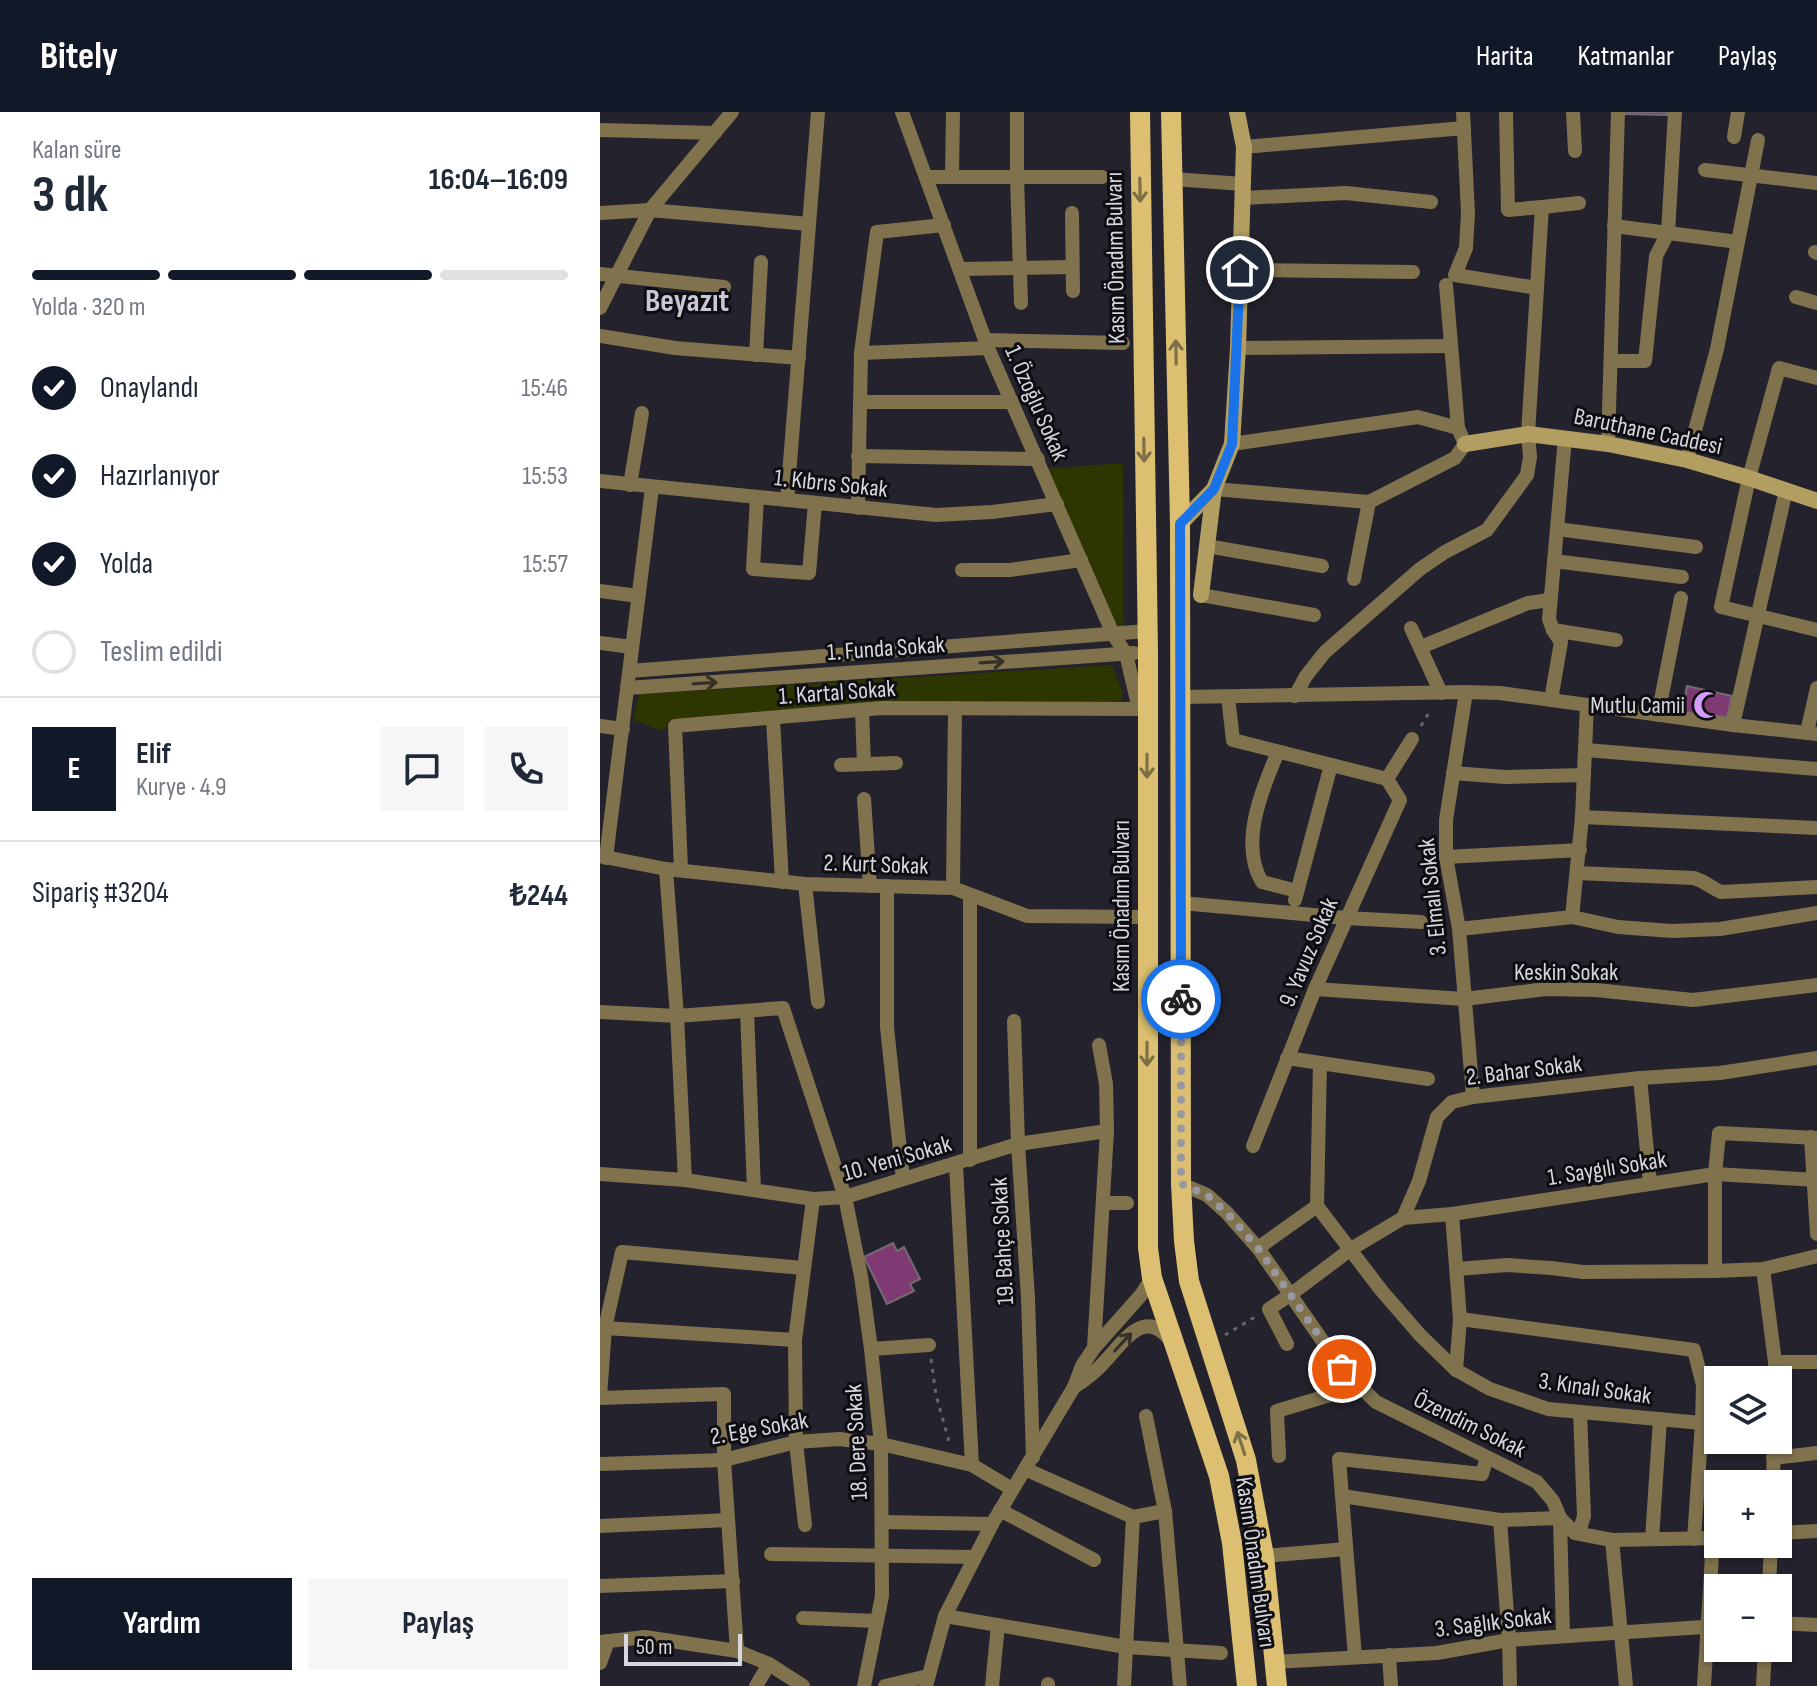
<!DOCTYPE html>
<html lang="tr">
<head>
<meta charset="utf-8">
<style>
  :root { --surface:#fff; --page:#f6f6f7; --text:#1f2937; --muted:#747a83; --line:#e0e1e3; --accent:#111827 }
  body { margin:0; font-family:"Sofia Sans Condensed",sans-serif; background:var(--page); color:var(--text); height:100vh; display:flex; flex-direction:column; font-size:30px; white-space:nowrap }
  * { box-sizing:border-box; margin:0 }
  p { font-size:26px; color:var(--muted) }
  .icon { flex:none; width:44px; height:44px; fill:none; stroke:currentColor; stroke-width:2; stroke-linecap:round; stroke-linejoin:round }
  .map { position:relative; flex:1; overflow:hidden }
  .details { display:flex; flex-direction:column; background:var(--surface); width:600px }
  .details>* { flex:none }
  .tools { position:absolute; left:1104px; top:1254px; display:grid; gap:16px }
  .tools a { display:grid; place-items:center; width:88px; height:88px; border-radius:0px; background:var(--surface); box-shadow:0 2px 6px #0004; font-size:40px }
  .scale { position:absolute; left:24px; bottom:20px; width:118px; box-sizing:border-box; padding-left:8px; border:4px solid #d7d7de; border-top:0; font-size:22px; line-height:28px; white-space:nowrap; color:#d7d7de; -webkit-text-stroke:6px #0e0d12; paint-order:stroke }
  .pin { position:absolute; display:grid; place-items:center; width:68px; height:68px; color:#fff; margin:-34px; border:4px solid #fff; border-radius:50%; box-shadow:0 2px 8px #0007 }
  .courier { position:absolute; display:grid; place-items:center; width:80px; height:80px; margin:-40px; border:6px solid #1a73e8; border-radius:50%; background:#fff; color:#222; box-shadow:0 2px 10px #0007 }
  .overview em { font-style:normal; font-weight:700 }
  .overview div { display:flex; flex-direction:column-reverse }
  .overview { display:flex; align-items:center; justify-content:space-between; height:136px; padding:0 32px }
  h1 { font-size:52px; font-weight:700; line-height:60px }
  .bar { display:grid; grid-template-columns:repeat(4,1fr); gap:12px 8px; align-content:center; height:96px; padding:0 32px }
  .bar i { height:10px; border-radius:6px; background:var(--line) }
  .bar .active { background:var(--accent) }
  .bar p { grid-column:span 4 }
  .line { display:flex; align-items:center; gap:20px; padding:0 32px; border-top:2px solid var(--line) }
  .line div { flex:1 }
  .round { display:grid; place-items:center; flex:none; width:84px; height:84px; border-radius:0px; background:var(--page) }
  ol { padding:0 32px; list-style:none }
  li { display:flex; align-items:center; gap:24px; height:88px }
  li p { margin-inline-start:auto }
  li .icon { padding:8px; border-radius:50%; background:var(--accent); color:#fff; stroke-width:4 }
  li:last-child { color:var(--muted) }
  li i { width:44px; height:44px; border:4px solid var(--line); border-radius:50% }
  .primary-button { display:flex; gap:16px; margin-top:auto; padding:16px 32px }
  .primary-button a { flex:1; height:92px; border-radius:0px; background:var(--accent); color:#fff; font-size:32px; font-weight:700; line-height:92px; text-align:center }
  .primary-button a+a { background:var(--page); color:var(--text) }
  header { display:flex; align-items:center; gap:48px; box-sizing:border-box; height:112px; padding:0 40px; background:var(--accent); color:#fff }
  header strong { font-size:38px }
  nav { display:flex; gap:44px; margin-inline-start:auto; font-size:28px }
  main { display:flex; flex:1; min-height:0 }
  .map>svg:first-child { display:block }
  .green { fill:#2d3500 }
  .building { fill:#7f3a74; stroke:#756a73; stroke-width:2 }
  .lines { fill:none; stroke-linecap:round; stroke-linejoin:round }
  .path { stroke:#66666f; stroke-width:3; stroke-dasharray:4 6; stroke-linecap:butt }
  .street { stroke:#7f724d; stroke-width:14 }
  .secondary { stroke:#b39e62; stroke-width:16 }
  .primary { stroke:#dcbf71; stroke-width:20 }
  .oneway { stroke:#7f6f46 }
  .oneway2 { stroke:#363027 }
  .done { stroke:#9898a0; stroke-width:8; stroke-dasharray:0 14.4 }
  .route { stroke:#1a73e8; stroke-width:10 }
  .labels { text-anchor:middle; stroke-width:6; stroke-linejoin:round; paint-order:stroke }
  .street-label { font-size:24px; fill:#d7d7de; stroke:#0e0d12 }
  .poi-label { font-size:24px; fill:#d7d7de; stroke:#0e0d12; text-anchor:end }
  .district-label { font-size:32px; font-weight:bold; fill:#c8c7d5; stroke:#0e0d12 }
</style>
</head>
<body>
<header>
<strong>Bitely</strong>
<nav><a>Harita</a><a>Katmanlar</a><a>Paylaş</a></nav>
</header>
<main>
<section class="details">
<div class="overview"><div><h1>3 dk</h1><p>Kalan süre</p></div><em>16:04–16:09</em></div>
<div class="bar"><i class="active"></i><i class="active"></i><i class="active"></i><i></i><p>Yolda · 320 m</p></div>
<ol>
<li><svg class="icon" aria-label="check" viewBox="0 0 24 24"><path d="M5 12l5 5 9-10"/></svg>Onaylandı<p>15:46</p></li>
<li><svg class="icon" aria-label="check" viewBox="0 0 24 24"><path d="M5 12l5 5 9-10"/></svg>Hazırlanıyor<p>15:53</p></li>
<li><svg class="icon" aria-label="check" viewBox="0 0 24 24"><path d="M5 12l5 5 9-10"/></svg>Yolda<p>15:57</p></li>
<li><i></i>Teslim edildi</li>
</ol>
<div class="line" style="height:144px"><b class="round" style="background:var(--accent);color:#fff">E</b><div><b>Elif</b><p>Kurye · 4.9</p></div><a class="round"><svg class="icon" aria-label="chat" viewBox="0 0 24 24"><path d="M4 5h16v11H9l-5 4z"/></svg></a><a class="round"><svg class="icon" aria-label="phone" viewBox="0 0 24 24"><path d="M5 4h4l2 5-3 2q2 4 5 5l2-3 5 2v4C11 20 4 13 5 4z"/></svg></a></div>
<div class="line" style="height:104px"><div>Sipariş #3204</div><b>₺244</b></div>
<div class="primary-button"><a>Yardım</a><a>Paylaş</a></div>
</section>
<div class="map">
<svg width="1217" height="1574" viewBox="0 0 1217 1574">
  <rect width="100%" height="100%" fill="#24232d"/>
  <!-- green -->
  <g class="green">
    <path d="M523,351L524,513L516,522L444,357Z"/>
    <path d="M512,553L523,580L522,588L500,591L71,608L63,619L33,608L39,582Z"/>
  </g>
  <!-- building -->
  <g class="building">
    <path d="M1025,0H1068L1067,3L1025,2Z"/>
    <path d="M1087,574L1132,584L1127,605L1082,601Z"/>
    <path d="M293,1131L297,1139L304,1135L320,1167L310,1172L314,1179L287,1192L264,1145Z"/>
  </g>
  <g class="lines">
    <!-- path -->
    <g class="path">
      <path d="M821,614L831,597"/>
      <path d="M625,1223L655,1205"/>
      <path d="M331,1247L336,1283L350,1333"/>
    </g>
    <!-- street -->
    <g class="street">
      <path d="M302,0L388,236L513,522L526,542L539,597"/>
      <path d="M417,0V65L421,191"/>
      <path d="M863,0L868,101L866,136L855,163L937,176"/>
      <path d="M973,0L975,39"/>
      <path d="M0,18L115,21"/>
      <path d="M1134,25L1138,0"/>
      <path d="M644,35L864,16"/>
      <path d="M1105,58L1217,71"/>
      <path d="M327,65H502"/>
      <path d="M352,65L353,0"/>
      <path d="M573,67L643,72"/>
      <path d="M643,86L746,81L831,90"/>
      <path d="M942,95L979,91"/>
      <path d="M0,101L50,98L209,112"/>
      <path d="M472,101L473,179"/>
      <path d="M1014,114L1138,130"/>
      <path d="M1215,140L1217,141"/>
      <path d="M360,157L472,155"/>
      <path d="M640,158L813,160"/>
      <path d="M0,162L124,175"/>
      <path d="M846,173L858,316"/>
      <path d="M1196,185L1217,191"/>
      <path d="M0,196L50,98L132,0"/>
      <path d="M0,224L75,236L199,246"/>
      <path d="M385,228L523,231"/>
      <path d="M638,236L851,234"/>
      <path d="M261,241L388,236"/>
      <path d="M156,243L161,150"/>
      <path d="M1011,249H1045L1056,144L1068,121L1075,0"/>
      <path d="M1217,266L1179,256L1149,366L1121,495L1217,518"/>
      <path d="M260,290H412"/>
      <path d="M1008,332L1018,0"/>
      <path d="M258,344L438,347"/>
      <path d="M1087,348L1117,237L1158,28"/>
      <path d="M0,369L336,403L392,400L457,392"/>
      <path d="M30,373L42,301"/>
      <path d="M614,377L769,390L855,346L865,332L858,316L818,305L632,332"/>
      <path d="M157,386L153,457L209,461L215,391"/>
      <path d="M187,388L218,0"/>
      <path d="M258,396L261,241L277,120L344,113"/>
      <path d="M957,417L1096,435"/>
      <path d="M607,434L722,454"/>
      <path d="M954,449L1082,465"/>
      <path d="M362,458H410L481,448"/>
      <path d="M754,467L769,390"/>
      <path d="M0,479L38,484"/>
      <path d="M601,483L714,503"/>
      <path d="M811,516L841,581"/>
      <path d="M953,518L1016,528"/>
      <path d="M0,531L32,535"/>
      <path d="M821,535L928,491L950,488"/>
      <path d="M30,559L547,519"/>
      <path d="M27,576L534,541"/>
      <path d="M866,580L846,708V745L859,817L873,985"/>
      <path d="M695,584L706,564L725,540L820,457L845,440L887,418L927,363L930,345L928,322L942,95L908,98L906,0"/>
      <path d="M581,585L866,580L900,581L1133,613L1217,622"/>
      <path d="M628,585L633,628L787,667"/>
      <path d="M951,588L961,530L953,518L949,507L965,326"/>
      <path d="M262,598L264,652"/>
      <path d="M1058,603L1081,486"/>
      <path d="M173,607L182,770"/>
      <path d="M1133,613L1186,378"/>
      <path d="M0,614L23,617"/>
      <path d="M1207,620L1217,576"/>
      <path d="M986,638L1217,657"/>
      <path d="M678,640C662,677 639,732 662,770L697,779"/>
      <path d="M241,653L296,651"/>
      <path d="M853,661L905,665L984,663"/>
      <path d="M787,667L812,627"/>
      <path d="M264,687L270,774"/>
      <path d="M982,705L1217,716"/>
      <path d="M0,744L66,757L205,772L353,776L427,804L547,805"/>
      <path d="M846,745L980,738"/>
      <path d="M6,746L52,376"/>
      <path d="M66,757L77,904L85,1068"/>
      <path d="M81,757L75,614L282,596L546,597"/>
      <path d="M977,761L1094,766C1107,770 1109,775 1121,780L1217,775"/>
      <path d="M205,772L218,890"/>
      <path d="M287,774V915L303,1067"/>
      <path d="M353,776L355,596"/>
      <path d="M695,788L731,653"/>
      <path d="M581,791L746,806L821,810"/>
      <path d="M972,805L982,705L987,593"/>
      <path d="M859,817L972,805L1018,815L1072,819L1120,817L1217,801"/>
      <path d="M715,877L864,887L946,877L996,878L1093,888L1217,873"/>
      <path d="M147,899L154,1078"/>
      <path d="M0,900L77,904L183,896L245,1085L261,1164L271,1237L281,1332L282,1484L264,1574"/>
      <path d="M414,909L418,1032L428,1186L433,1345"/>
      <path d="M687,946L828,967"/>
      <path d="M720,951L717,1094L781,1178L820,1223L856,1258L890,1277L948,1297L1102,1311"/>
      <path d="M1040,966L1050,1071"/>
      <path d="M1211,1025L1217,1122"/>
      <path d="M653,1034L715,877L800,688L787,667"/>
      <path d="M370,1048V783"/>
      <path d="M356,1053L372,1353"/>
      <path d="M0,1062L85,1068L213,1087L245,1085L418,1032L507,1019"/>
      <path d="M581,1072L607,1083L627,1101L658,1136L742,1257L776,1290L937,1370L953,1389L960,1406L963,1523"/>
      <path d="M503,1091H527"/>
      <path d="M852,1102L860,1207L856,1258"/>
      <path d="M803,1106L852,1102L1115,1062L1217,1068"/>
      <path d="M658,1136L717,1094"/>
      <path d="M857,1157L907,1153L951,1156L983,1160L1115,1159L1163,1157L1217,1144"/>
      <path d="M1163,1157L1175,1250V1268"/>
      <path d="M1115,1159V1062L1119,1021L1217,1026"/>
      <path d="M860,1207L1094,1238L1103,1273L1102,1311L1094,1427"/>
      <path d="M5,1216L195,1228"/>
      <path d="M687,1232L669,1197L690,1183L751,1137L803,1106L819,1069L837,1005L852,990L873,985L1040,966L1120,961L1217,946"/>
      <path d="M494,1236L507,1019L506,972L499,933"/>
      <path d="M271,1237L329,1233"/>
      <path d="M1175,1250H1217"/>
      <path d="M474,1275C487,1267 498,1258 508,1246C526,1226 546,1196 571,1229"/>
      <path d="M0,1284L5,1216L22,1140L203,1156"/>
      <path d="M0,1286L124,1282V1348L137,1539"/>
      <path d="M546,1304L565,1399L580,1574"/>
      <path d="M679,1344L677,1299L760,1274"/>
      <path d="M1173,1346L1217,1341"/>
      <path d="M0,1352L124,1348L196,1330L239,1327L281,1332L372,1353L412,1377"/>
      <path d="M425,1357L533,1405"/>
      <path d="M1173,1372L1174,1328"/>
      <path d="M742,1384L900,1408L960,1406L975,1421L1012,1428L1118,1426"/>
      <path d="M400,1398L494,1448"/>
      <path d="M900,1408L909,1528L910,1574"/>
      <path d="M282,1410L392,1412"/>
      <path d="M205,1413L196,1330L195,1228L213,1087"/>
      <path d="M0,1414L128,1408"/>
      <path d="M975,1421L981,1414L984,1404L980,1300"/>
      <path d="M1178,1421L1217,1419"/>
      <path d="M1052,1427L1060,1307"/>
      <path d="M1012,1428L1026,1574"/>
      <path d="M171,1442L375,1445"/>
      <path d="M664,1444L746,1437"/>
      <path d="M0,1474L133,1469"/>
      <path d="M1169,1476L1171,1432"/>
      <path d="M345,1504L526,1535L621,1541"/>
      <path d="M203,1506L277,1509"/>
      <path d="M1178,1511L1217,1513"/>
      <path d="M0,1530L45,1525L137,1539L169,1552L203,1574"/>
      <path d="M789,1543L791,1574"/>
      <path d="M755,1545L739,1347L882,1362L887,1346"/>
      <path d="M674,1550L837,1541L909,1528L1118,1514"/>
      <path d="M0,1551L8,1529"/>
      <path d="M156,1574L169,1552"/>
      <path d="M285,1574L328,1564"/>
      <path d="M326,1574L345,1504L392,1412L474,1275L482,1254L494,1236L541,1183L552,1166"/>
      <path d="M392,1574L398,1513"/>
      <path d="M448,1574V1572"/>
      <path d="M524,1574L533,1405L565,1399"/>
      <path d="M1104,1574L1113,1427"/>
      <path d="M1163,1574L1165,1536"/>
    </g>
    <!-- secondary -->
    <g class="secondary">
      <path d="M865,332L928,322L1008,332L1087,348L1149,366L1217,389"/>
      <path d="M580,412L614,377L632,332L638,236L644,35L637,0"/>
      <path d="M601,483L614,377"/>
    </g>
    <!-- primary -->
    <g class="primary">
      <path d="M540,0L548,540V1136L552,1166L619,1364L632,1431L647,1574"/>
      <path d="M571,0L580,412L581,1072L584,1129L589,1169L646,1348L664,1444L677,1574"/>
    </g>
  </g>
  <!-- one-way arrows -->
  <defs><path id="oneway-shaft" d="M-6 0H5M1.5-3L5.5 0L1.5 3" fill="none" stroke-width="1.6" stroke-linecap="round" stroke-linejoin="round" transform="scale(2)"/></defs>
  <g class="oneway">
    <use href="#oneway-shaft" transform="translate(540 78) rotate(89)"/>
    <use href="#oneway-shaft" transform="translate(576 240) rotate(-91)"/>
    <use href="#oneway-shaft" transform="translate(544 338) rotate(89)"/>
    <use href="#oneway-shaft" transform="translate(547 654) rotate(90)"/>
    <use href="#oneway-shaft" transform="translate(547 942) rotate(90)"/>
    <use href="#oneway-shaft" transform="translate(641 1331) rotate(-108)"/>
  </g>
  <g class="oneway2">
    <use href="#oneway-shaft" transform="translate(392 550) rotate(-4)"/>
    <use href="#oneway-shaft" transform="translate(105 571) rotate(-4)"/>
    <use href="#oneway-shaft" transform="translate(523 1230) rotate(-47)"/>
  </g>
  <g class="lines">
    <!-- done -->
    <path class="done" d="M581,887V1072L607,1083L627,1101L658,1136L742,1257"/>
    <!-- route -->
    <path class="route" d="M581,887L580,412L614,377L632,332L640,158"/>
  </g>
  <!-- icons -->
  <defs>
    <g id="mosque-bare" transform="scale(2.16)"><path d="M3.5-4.9A6 6 0 1 0 3.5 4.9A5 5 0 1 1 3.5-4.9Z" fill="#d49cfc" stroke="#0e0d12" stroke-width="2.5" paint-order="stroke"/></g>
  </defs>
  <g fill-rule="evenodd">
    <use href="#mosque-bare" x="1107" y="593"/>
  </g>
  <g class="labels">
    <!-- street labels -->
    <g class="street-label">
      <text transform="translate(515 146) rotate(-91)" y="8">Kasım Önadım Bulvarı</text>
      <text transform="translate(437 291) rotate(66)" y="8">1. Özoğlu Sokak</text>
      <text transform="translate(1048 319) rotate(12)" y="8">Baruthane Caddesi</text>
      <text transform="translate(231 371) rotate(6)" y="8">1. Kıbrıs Sokak</text>
      <text transform="translate(286 536) rotate(-4)" y="8">1. Funda Sokak</text>
      <text transform="translate(237 580) rotate(-4)" y="8">1. Kartal Sokak</text>
      <text transform="translate(276 752) rotate(2)" y="8">2. Kurt Sokak</text>
      <text transform="translate(832 785) rotate(-96)" y="8">3. Elmalı Sokak</text>
      <text transform="translate(521 794) rotate(-90)" y="8">Kasım Önadım Bulvarı</text>
      <text transform="translate(708 840) rotate(-67)" y="8">9. Yavuz Sokak</text>
      <text x="966" y="868">Keskin Sokak</text>
      <text transform="translate(924 958) rotate(-7)" y="8">2. Bahar Sokak</text>
      <text transform="translate(297 1046) rotate(-16)" y="8">10. Yeni Sokak</text>
      <text transform="translate(1007 1056) rotate(-9)" y="8">1. Saygılı Sokak</text>
      <text transform="translate(402 1129) rotate(-93)" y="8">19. Bahçe Sokak</text>
      <text transform="translate(995 1276) rotate(8)" y="8">3. Kınalı Sokak</text>
      <text transform="translate(870 1312) rotate(26)" y="8">Özendim Sokak</text>
      <text transform="translate(159 1316) rotate(-10)" y="8">2. Ege Sokak</text>
      <text transform="translate(256 1330) rotate(-93)" y="8">18. Dere Sokak</text>
      <text transform="translate(656 1450) rotate(82)" y="8">Kasım Önadım Bulvarı</text>
      <text transform="translate(893 1510) rotate(-7)" y="8">3. Sağlık Sokak</text>
    </g>
    <!-- poi labels -->
    <g class="poi-label">
      <text x="1085" y="601">Mutlu Camii</text>
    </g>
    <!-- district labels -->
    <g class="district-label">
      <text x="87" y="199">Beyazıt</text>
    </g>
  </g>
</svg>
<div class="tools">
<a><svg class="icon" aria-label="layers" viewBox="0 0 24 24"><path d="M12 4l9 5-9 5-9-5zM3 14l9 5 9-5"/></svg></a>
<a>+</a>
<a>−</a>
</div>
<div class="scale">50 m</div>
<div class="pin" style="left:742px;top:1257px;background:#ea580c"><svg class="icon" aria-label="bag" viewBox="0 0 24 24"><path d="M5 8h14l-1 12H6zM9 8a3 3 0 0 1 6 0"/></svg></div>
<div class="pin" style="left:640px;top:158px;background:#1f2937"><svg class="icon" aria-label="home" viewBox="0 0 24 24"><path d="M3 11l9-7 9 7M6 9v11h12V9"/></svg></div>
<div class="courier" style="left:581px;top:887px"><svg class="icon" aria-label="bike" viewBox="0 0 24 24"><circle cx="6" cy="16" r="4"/><circle cx="18" cy="16" r="4"/><path d="M6 16l4-8h5l3 8M10 8l3 8H6M13 5h3"/></svg></div>
</div>
</main>
</body>
</html>
